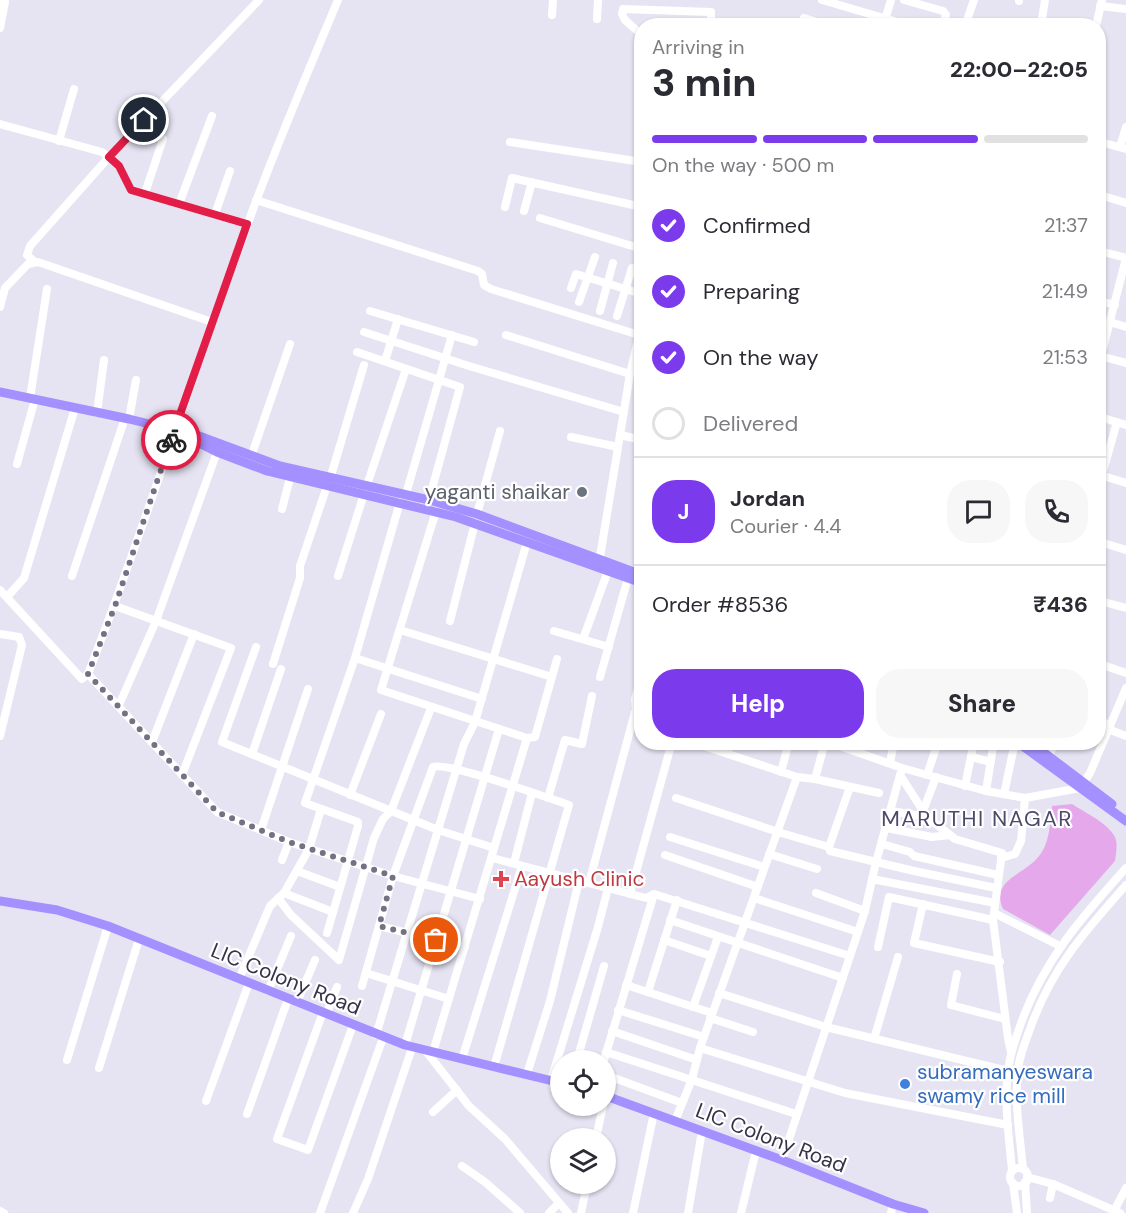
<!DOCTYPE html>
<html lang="en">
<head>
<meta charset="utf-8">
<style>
  :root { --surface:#fff; --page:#f7f7f7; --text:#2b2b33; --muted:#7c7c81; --line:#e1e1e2; --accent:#7c3aed }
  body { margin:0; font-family:"DM Sans",sans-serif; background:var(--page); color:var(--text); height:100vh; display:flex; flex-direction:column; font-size:22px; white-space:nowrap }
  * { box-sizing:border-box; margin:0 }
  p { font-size:20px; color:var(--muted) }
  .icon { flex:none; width:33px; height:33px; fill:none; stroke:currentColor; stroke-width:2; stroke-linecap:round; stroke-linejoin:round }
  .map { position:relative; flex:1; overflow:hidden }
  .drawer { position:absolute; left:634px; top:18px; width:472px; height:732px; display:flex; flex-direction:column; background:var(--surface); border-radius:24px; box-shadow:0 2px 4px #0004 }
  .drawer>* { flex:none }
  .fabs { position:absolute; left:550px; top:1050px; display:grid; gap:12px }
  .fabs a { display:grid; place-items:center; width:66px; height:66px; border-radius:50%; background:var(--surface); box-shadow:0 2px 4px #0004; font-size:30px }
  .pin { position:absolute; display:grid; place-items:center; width:51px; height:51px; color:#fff; margin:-26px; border:3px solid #fff; border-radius:50%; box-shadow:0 2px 6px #0007 }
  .courier { position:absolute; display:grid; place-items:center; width:60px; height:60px; margin:-30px; border:4px solid #e11d48; border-radius:50%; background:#fff; color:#222; box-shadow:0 2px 8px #0007 }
  .headline em { font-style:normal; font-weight:800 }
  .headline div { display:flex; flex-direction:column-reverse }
  .headline { display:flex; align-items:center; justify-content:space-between; height:102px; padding:0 18px }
  h1 { font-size:39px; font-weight:800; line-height:45px }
  .bar { display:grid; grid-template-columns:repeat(4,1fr); gap:9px 6px; align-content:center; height:72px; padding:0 18px }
  .bar i { height:8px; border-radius:4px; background:var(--line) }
  .bar .current { background:var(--accent) }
  .bar p { grid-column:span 4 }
  .line { display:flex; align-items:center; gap:15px; padding:0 18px; border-top:2px solid var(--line) }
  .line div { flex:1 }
  .round { display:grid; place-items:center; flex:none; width:63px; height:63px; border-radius:24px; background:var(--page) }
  ol { padding:0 18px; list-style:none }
  li { display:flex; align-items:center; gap:18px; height:66px }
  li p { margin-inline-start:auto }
  li .icon { padding:6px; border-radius:50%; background:var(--accent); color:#fff; stroke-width:4 }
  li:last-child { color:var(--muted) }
  li i { width:33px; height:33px; border:3px solid var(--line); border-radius:50% }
  .primary-button { display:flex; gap:12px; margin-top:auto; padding:12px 18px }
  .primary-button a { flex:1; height:69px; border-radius:24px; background:var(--accent); color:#fff; font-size:24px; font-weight:800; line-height:69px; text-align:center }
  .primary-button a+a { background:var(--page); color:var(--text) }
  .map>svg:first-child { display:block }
  .green { fill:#e5a9eb }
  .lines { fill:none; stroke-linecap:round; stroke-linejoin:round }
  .minor { stroke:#fff; stroke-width:8 }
  .major { stroke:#a491ff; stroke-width:9 }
  .done { stroke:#737183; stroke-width:6; stroke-dasharray:0 10.8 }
  .route { stroke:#e11d48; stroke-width:8 }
  .worship-dot { fill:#6b7280; stroke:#fff; stroke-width:2 }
  .health-dot { fill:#e0444e; stroke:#fff; stroke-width:2 }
  .shop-dot { fill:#3f7fe0; stroke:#fff; stroke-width:2 }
  .labels { text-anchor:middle; stroke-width:4.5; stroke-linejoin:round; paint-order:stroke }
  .worship-label { font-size:21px; fill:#5b616d; stroke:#fff; text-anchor:end }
  .health-label { font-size:21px; fill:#be3a42; stroke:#fff; text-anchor:start }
  .street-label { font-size:21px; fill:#353346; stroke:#fff }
  .shop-label { font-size:21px; fill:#366cbe; stroke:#fff; text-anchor:start }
  .neighbourhood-label { font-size:22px; letter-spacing:1.5px; fill:#4c4a69; stroke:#fff }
</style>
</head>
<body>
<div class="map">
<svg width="1126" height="1213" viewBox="0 0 1126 1213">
  <rect width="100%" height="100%" fill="#e6e4f3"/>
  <!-- green -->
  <path class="green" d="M1072,804C1084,812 1108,823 1115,837C1118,844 1116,853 1115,861L1050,935L1003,909C990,879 1025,875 1039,856C1050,843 1050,822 1052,806Z"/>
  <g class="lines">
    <!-- minor -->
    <g class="minor">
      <path d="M822,0L911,26"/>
      <path d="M904,0L943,11L946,15L943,26"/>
      <path d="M0,1L5,2L0,28"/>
      <path d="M1019,1V0"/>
      <path d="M1100,6L1126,9"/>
      <path d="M552,15L553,0"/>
      <path d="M804,18L830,26"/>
      <path d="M597,19L598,0"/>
      <path d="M1042,19L1045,0"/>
      <path d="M788,26L789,22"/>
      <path d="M883,26L891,0"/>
      <path d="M965,26L974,0"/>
      <path d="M1096,26L1102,0"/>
      <path d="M642,35L625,20L622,14L623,9L711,12V26"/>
      <path d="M0,124L102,152L119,166L131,190L247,224"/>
      <path d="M59,141L74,89"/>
      <path d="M510,142L642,162"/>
      <path d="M1100,142L1126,149"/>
      <path d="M1120,147L1126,127"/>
      <path d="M145,193L163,139"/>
      <path d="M1100,195L1126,203"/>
      <path d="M256,200L478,271L482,274L484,285L491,289L639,335"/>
      <path d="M179,204L212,116"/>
      <path d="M505,207L512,178L642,207"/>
      <path d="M524,211L532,182"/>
      <path d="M215,214L230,171"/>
      <path d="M540,218L642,249"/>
      <path d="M1100,251L1126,258"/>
      <path d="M35,262L27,255L30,246L109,157L259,0"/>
      <path d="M571,288L576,274L642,294"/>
      <path d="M1100,301L1115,305"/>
      <path d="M579,302L595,257"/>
      <path d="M0,307L5,288L28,264L38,262L212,322"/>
      <path d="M370,311L474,342"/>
      <path d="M600,311L613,263"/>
      <path d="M617,316L632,268"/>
      <path d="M1110,322L1126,327"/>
      <path d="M364,332L469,366L624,412"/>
      <path d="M506,335L630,374"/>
      <path d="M357,352L460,387L429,500"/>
      <path d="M1100,356L1126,363"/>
      <path d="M1101,356L1126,258"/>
      <path d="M385,361L398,319"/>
      <path d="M30,398L47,289"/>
      <path d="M97,413L104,360"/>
      <path d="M1100,417L1126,425"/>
      <path d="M129,419L136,380"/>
      <path d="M620,435L642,440"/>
      <path d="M571,437L618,447"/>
      <path d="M251,457L290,344"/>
      <path d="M17,464L35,399"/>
      <path d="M1100,475L1126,483"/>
      <path d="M330,479L364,365"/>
      <path d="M1100,482L1117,422"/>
      <path d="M367,485L406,369"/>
      <path d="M406,494L452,335"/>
      <path d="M282,509L290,478"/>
      <path d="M436,511L381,690L527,738L535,737L557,659"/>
      <path d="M477,514L500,431"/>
      <path d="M1100,542L1126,550"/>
      <path d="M599,563L630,374L642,323"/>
      <path d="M72,576L125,418"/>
      <path d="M338,576L364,494"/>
      <path d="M0,590L82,679L88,674L217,812L289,842L393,876L480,899"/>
      <path d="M7,597L24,578L75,408"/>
      <path d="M1100,601L1126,608"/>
      <path d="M115,606L231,648L182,775"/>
      <path d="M450,621L475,523"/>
      <path d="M400,630L552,677"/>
      <path d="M554,631L609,647"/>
      <path d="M0,634L19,637L22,645L0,736"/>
      <path d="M583,639L608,571"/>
      <path d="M256,647L222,742L438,830L494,848"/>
      <path d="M355,658L482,699"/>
      <path d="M273,664L300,578V566L327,486"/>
      <path d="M1100,664L1126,673"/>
      <path d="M88,674C146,526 192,373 248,223C275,148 307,74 338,0"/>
      <path d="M600,677L628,578"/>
      <path d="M119,705L156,621L217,452"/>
      <path d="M636,710L635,699L642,675"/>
      <path d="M1100,721L1110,725"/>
      <path d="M1108,729L1126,736"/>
      <path d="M152,742L194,634"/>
      <path d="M692,742L797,777L815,779L879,793"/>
      <path d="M828,742L902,768L986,791L1025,798L1080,788L1090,773L1126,688"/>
      <path d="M727,753L731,742"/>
      <path d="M252,754L281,669"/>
      <path d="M1049,756L1055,742"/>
      <path d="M971,757L991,762"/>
      <path d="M890,763L894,742"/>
      <path d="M781,772L789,742"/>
      <path d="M901,773L900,775L927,817L955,839L1002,853L993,920L1008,1038L1011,1052"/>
      <path d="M927,775L938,742"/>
      <path d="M815,779L825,742"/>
      <path d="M965,786L974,742"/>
      <path d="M986,791L993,747"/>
      <path d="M1004,794L1015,742"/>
      <path d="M350,795L381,714"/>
      <path d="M548,798L565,740L582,744L592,696"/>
      <path d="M676,798L778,832L829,847L830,851L914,871L996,888"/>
      <path d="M891,811L927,817"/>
      <path d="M923,811L936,777"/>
      <path d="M887,828L932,837L950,835"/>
      <path d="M261,830L308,689"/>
      <path d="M670,837L764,867"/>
      <path d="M882,844L910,852L914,856L998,875"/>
      <path d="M829,847L850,787"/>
      <path d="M769,854L817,869"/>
      <path d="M665,855L758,887"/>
      <path d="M492,858L646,898L654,894L850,956"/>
      <path d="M1001,858L1015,854L1021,841L1025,798"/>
      <path d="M282,860L289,842"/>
      <path d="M514,863L532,793"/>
      <path d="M297,871L340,887"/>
      <path d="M872,879L995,903"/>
      <path d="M589,883L635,712L638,709H642"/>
      <path d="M284,893L333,912"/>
      <path d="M816,893L865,911"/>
      <path d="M630,894L672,742"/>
      <path d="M278,898L291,915L339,960L374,838L383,819L391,811L431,708"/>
      <path d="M754,898L858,932"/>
      <path d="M923,904L914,943L1000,962"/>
      <path d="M994,913L1060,946"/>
      <path d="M670,920L843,978"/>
      <path d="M379,926L465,947"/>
      <path d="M327,933L358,826V822L305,803L355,658L400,502"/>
      <path d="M664,940L711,956"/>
      <path d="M878,947L889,897L993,920"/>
      <path d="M366,973L449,999"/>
      <path d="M957,974L951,1005L1005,1019"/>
      <path d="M239,979L270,906L284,893L309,849L321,809"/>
      <path d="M626,985L712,1013"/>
      <path d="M362,986L393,876L433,767C446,761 548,798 569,805L494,1067"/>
      <path d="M268,991L291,936"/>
      <path d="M648,992L677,900"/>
      <path d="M719,993L826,1027L1008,1071"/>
      <path d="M297,1002L315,960"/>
      <path d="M693,1007L718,937"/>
      <path d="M618,1010L704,1037"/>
      <path d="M323,1012L277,1139L308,1150L353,1025"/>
      <path d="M327,1013L337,987"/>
      <path d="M710,1018L753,1032"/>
      <path d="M612,1031L697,1060"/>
      <path d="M376,1035L464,744L475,722L527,542"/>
      <path d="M874,1039L898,957"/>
      <path d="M405,1045L499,729"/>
      <path d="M700,1048L845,1093L1008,1125"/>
      <path d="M425,1050L469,1106L505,1139L568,1213"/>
      <path d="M433,1052L527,738"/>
      <path d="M606,1052L796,1114"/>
      <path d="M462,1059L522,866"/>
      <path d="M67,1060L108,926"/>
      <path d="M577,1060L604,966"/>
      <path d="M604,1060L654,894"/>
      <path d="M99,1068L139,939"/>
      <path d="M527,1074L550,1001L579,881"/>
      <path d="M606,1075L682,1103"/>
      <path d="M551,1080L598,927L608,888"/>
      <path d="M206,1101L249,983"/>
      <path d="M433,1112L457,1090"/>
      <path d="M247,1114L288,999"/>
      <path d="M675,1121L692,1079L700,1048L797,777"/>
      <path d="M596,1138L603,1106"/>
      <path d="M782,1160L865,911L876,862L900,775"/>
      <path d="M462,1166L485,1182L520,1213"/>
      <circle cx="1019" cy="1177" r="9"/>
      <path d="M1023,1169C1020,1136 1014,1102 1018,1068C1020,1055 1025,1042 1030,1029C1051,969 1085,931 1126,885"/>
      <path d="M1012,1170C1009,1138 1004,1103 1008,1070C1010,1055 1015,1040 1020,1026C1043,961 1081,918 1126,868"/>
      <path d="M1027,1177L1053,1184L1120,1213"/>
      <path d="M1025,1182L1027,1213"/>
      <path d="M1013,1183L1017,1213"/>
      <path d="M1050,1198L1053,1184"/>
      <path d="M0,1211L4,1213"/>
      <path d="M1114,1211L1126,1188"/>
      <path d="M320,1213L383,1038"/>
      <path d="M353,1213L368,1179L412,1048"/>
      <path d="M549,1213L559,1203"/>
      <path d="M581,1213L587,1184"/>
      <path d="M633,1213L654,1113"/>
      <path d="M688,1213L702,1131"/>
      <path d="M741,1213L756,1151"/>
      <path d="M891,1213L893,1204"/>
    </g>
    <!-- major -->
    <g class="major">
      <path d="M0,392L129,419L178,431L183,430L280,466L429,500L477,514L642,575"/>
      <path d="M179,433L217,452L267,471L456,517L642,583"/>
      <path d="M1017,742L1126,821"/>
      <path d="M1030,742L1112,804"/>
      <path d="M0,901L57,910L108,926L405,1045L561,1083"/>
      <path d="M606,1096L782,1160L893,1204L924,1213"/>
    </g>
  </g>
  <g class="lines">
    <!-- done -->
    <path class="done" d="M171,440L115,606L88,674L217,812L289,842L393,876L379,926L436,940"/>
    <!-- route -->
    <path class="route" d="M144,120L109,157L119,166L131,190L247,224L171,440"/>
  </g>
  <!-- markers -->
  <circle class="worship-dot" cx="582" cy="492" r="6"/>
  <path class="health-dot" d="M498 870h6v6h6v6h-6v6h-6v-6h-6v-6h6z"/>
  <circle class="shop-dot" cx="905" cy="1084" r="6"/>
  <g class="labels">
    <!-- worship labels -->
    <g class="worship-label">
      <text x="570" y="499">yaganti shaikar</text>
    </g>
    <!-- health labels -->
    <g class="health-label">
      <text x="514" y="886">Aayush Clinic</text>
    </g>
    <!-- street labels -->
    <g class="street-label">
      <text transform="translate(286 979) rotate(22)" y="7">LIC Colony Road</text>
      <text transform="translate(771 1138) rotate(21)" y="7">LIC Colony Road</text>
    </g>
    <!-- shop labels -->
    <g class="shop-label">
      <text x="917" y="1079">subramanyeswara<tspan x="917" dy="24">swamy rice mill</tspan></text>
    </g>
    <!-- neighbourhood labels -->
    <g class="neighbourhood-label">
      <text x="977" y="826">MARUTHI NAGAR</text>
    </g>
  </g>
</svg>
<div class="fabs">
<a><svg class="icon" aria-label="locate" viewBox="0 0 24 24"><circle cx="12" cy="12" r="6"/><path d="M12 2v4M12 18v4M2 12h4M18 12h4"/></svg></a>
<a><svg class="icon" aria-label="layers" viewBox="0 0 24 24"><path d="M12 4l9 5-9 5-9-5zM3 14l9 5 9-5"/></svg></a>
</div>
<div class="pin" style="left:436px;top:940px;background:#ea580c"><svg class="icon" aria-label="bag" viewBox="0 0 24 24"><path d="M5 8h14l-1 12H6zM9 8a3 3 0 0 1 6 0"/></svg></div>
<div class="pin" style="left:144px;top:120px;background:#1f2937"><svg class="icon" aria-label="home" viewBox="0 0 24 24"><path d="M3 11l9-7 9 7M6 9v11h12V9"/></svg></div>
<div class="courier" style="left:171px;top:440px"><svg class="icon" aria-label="bike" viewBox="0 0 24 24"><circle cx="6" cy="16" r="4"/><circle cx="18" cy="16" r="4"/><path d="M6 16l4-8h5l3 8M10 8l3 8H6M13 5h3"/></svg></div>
<section class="drawer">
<div class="headline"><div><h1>3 min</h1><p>Arriving in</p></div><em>22:00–22:05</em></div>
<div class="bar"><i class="current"></i><i class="current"></i><i class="current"></i><i></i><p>On the way · 500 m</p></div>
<ol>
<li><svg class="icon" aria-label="check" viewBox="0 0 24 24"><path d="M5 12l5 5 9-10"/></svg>Confirmed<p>21:37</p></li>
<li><svg class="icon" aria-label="check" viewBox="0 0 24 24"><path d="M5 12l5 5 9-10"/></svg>Preparing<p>21:49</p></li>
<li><svg class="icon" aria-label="check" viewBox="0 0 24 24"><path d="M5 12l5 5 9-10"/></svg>On the way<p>21:53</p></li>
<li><i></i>Delivered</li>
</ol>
<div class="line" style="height:108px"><b class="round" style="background:var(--accent);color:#fff">J</b><div><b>Jordan</b><p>Courier · 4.4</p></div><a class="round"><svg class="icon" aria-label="chat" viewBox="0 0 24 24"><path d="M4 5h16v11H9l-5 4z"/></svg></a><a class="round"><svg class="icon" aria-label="phone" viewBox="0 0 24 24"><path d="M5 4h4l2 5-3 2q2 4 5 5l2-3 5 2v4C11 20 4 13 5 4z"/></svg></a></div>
<div class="line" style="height:78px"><div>Order #8536</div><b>₹436</b></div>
<div class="primary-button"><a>Help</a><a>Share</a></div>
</section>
</div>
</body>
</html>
